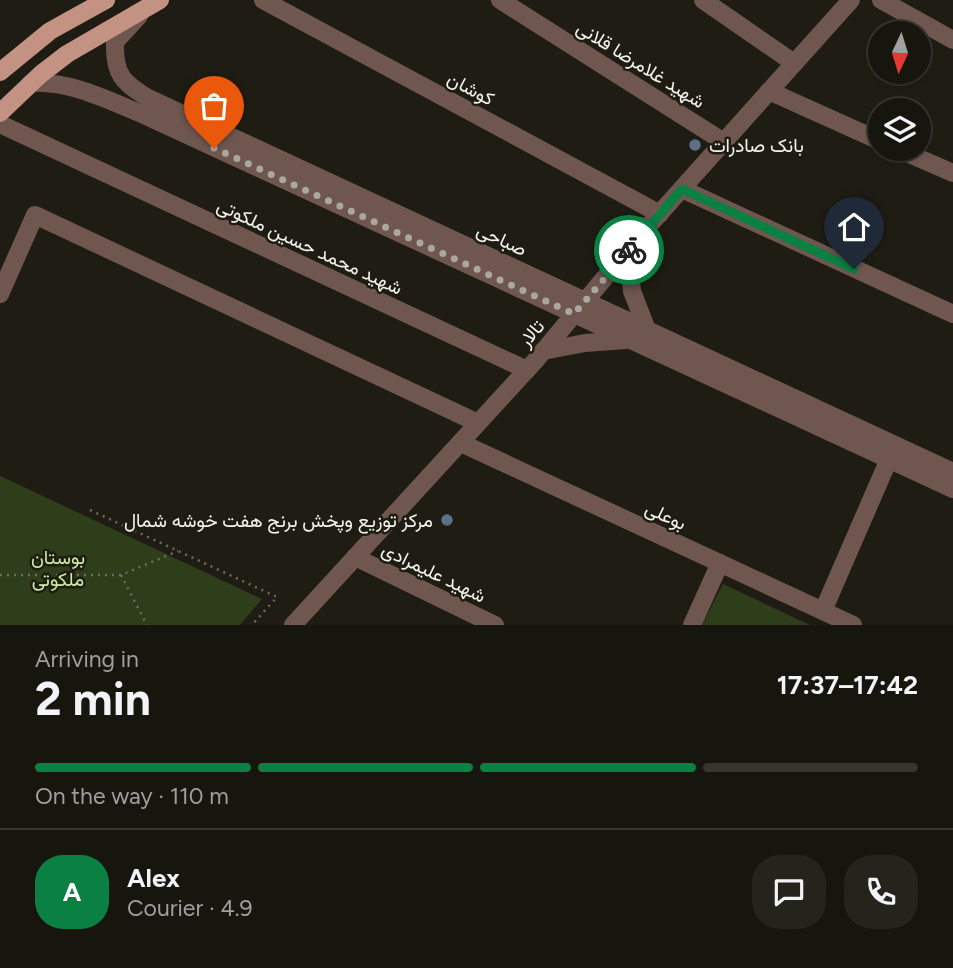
<!DOCTYPE html>
<html lang="en">
<head>
<meta charset="utf-8">
<style>
  :root { --surface:#17160e; --page:#24231c; --text:#f1f3f6; --muted:#9e9f9e; --line:#36352e; --accent:#0b8043 }
  body { margin:0; font-family:Figtree,Vazirmatn,sans-serif; background:var(--page); color:var(--text); height:100vh; display:flex; flex-direction:column; font-size:26px; white-space:nowrap }
  * { box-sizing:border-box; margin:0 }
  p { font-size:23px; color:var(--muted) }
  .icon { flex:none; width:38px; height:38px; fill:none; stroke:currentColor; stroke-width:2; stroke-linecap:round; stroke-linejoin:round }
  .map { position:relative; height:625px; overflow:hidden }
  .sheet { display:flex; flex-direction:column; background:var(--surface); flex:1 }
  .sheet>* { flex:none }
  .needle { width:46px; rotate:184deg }
  .tools { position:absolute; left:868px; top:21px; display:grid; gap:14px }
  .tools a { display:grid; place-items:center; width:63px; height:63px; border-radius:50%; background:var(--surface); box-shadow:0 2px 5px #0004,0 0 0 2px var(--line); font-size:35px }
  .pin { position:absolute; display:grid; place-items:center; width:60px; height:60px; color:#fff; margin:-72px -30px; border-radius:50% 50% 50% 0; rotate:-45deg; box-shadow:0 0 7px #0007 }
  .pin .icon { rotate:45deg }
  .courier { position:absolute; display:grid; place-items:center; width:70px; height:70px; margin:-35px; border:5px solid #0b8043; border-radius:50%; background:#fff; color:#222; box-shadow:0 2px 9px #0007 }
  .overview em { font-style:normal; font-weight:700 }
  .overview div { display:flex; flex-direction:column-reverse }
  .overview { display:flex; align-items:center; justify-content:space-between; height:119px; padding:0 35px }
  h1 { font-size:46px; font-weight:700; line-height:52px }
  .bar { display:grid; grid-template-columns:repeat(4,1fr); gap:10px 7px; align-content:center; height:84px; padding:0 35px }
  .bar i { height:9px; border-radius:5px; background:var(--line) }
  .bar .current { background:var(--accent) }
  .bar p { grid-column:span 4 }
  .line { display:flex; align-items:center; gap:18px; padding:0 35px; border-top:2px solid var(--line) }
  .line div { flex:1 }
  .round { display:grid; place-items:center; flex:none; width:74px; height:74px; border-radius:28px; background:var(--page) }
  .map>svg:first-child { display:block }
  .green { fill:#2f3e1a }
  .lines { fill:none; stroke-linecap:round; stroke-linejoin:round }
  .path { stroke:#6d6b62; stroke-width:2.5; stroke-dasharray:2 5; stroke-linecap:butt }
  .minor { stroke:#6f5750; stroke-width:18 }
  .major { stroke:#c39283; stroke-width:18 }
  .done { stroke:#a9a79f; stroke-width:7; stroke-dasharray:0 12.6 }
  .route { stroke:#0b8043; stroke-width:9 }
  .service-dot { fill:#5c6f8a; stroke:#1f1d13; stroke-width:2.5 }
  .labels { text-anchor:middle; stroke-width:5; stroke-linejoin:round; paint-order:stroke }
  .street-label { font-size:19px; fill:#f3f2eb; stroke:#1f1d13 }
  .poi-label { font-size:19px; fill:#f3f2eb; stroke:#1f1d13; text-anchor:start }
  .park-label { font-size:19px; fill:#cbeda1; stroke:#1f1d13 }
</style>
</head>
<body>
<div class="map">
<svg width="953" height="625" viewBox="0 0 953 625">
  <rect width="100%" height="100%" fill="#1f1d13"/>
  <!-- green -->
  <g class="green">
    <path d="M0,476L262,599L240,625H0Z"/>
    <path d="M723,584L810,625H702Z"/>
  </g>
  <g class="lines">
    <!-- path -->
    <g class="path">
      <path d="M90,510L277,597L252,625"/>
      <path d="M0,575H121L178,551"/>
      <path d="M121,575L147,625"/>
    </g>
    <!-- minor -->
    <g class="minor">
      <path d="M263,0L660,214"/>
      <path d="M500,0L724,142"/>
      <path d="M703,0L794,63"/>
      <path d="M881,0L953,40"/>
      <path d="M139,16L115,42C114,74 122,82 148,98L953,472"/>
      <path d="M31,83C71,81 105,99 142,114L953,489"/>
      <path d="M769,91L880,141"/>
      <path d="M0,124L527,370"/>
      <path d="M898,149L953,173"/>
      <path d="M682,189L953,314"/>
      <path d="M628,250L632,291L647,330"/>
      <path d="M0,294L35,215L478,423"/>
      <path d="M543,351L585,343L626,340"/>
      <path d="M461,443L853,625"/>
      <path d="M355,557L495,625"/>
      <path d="M823,611L889,459"/>
      <path d="M293,625L535,361L643,232L851,0"/>
      <path d="M692,625L720,563"/>
    </g>
    <!-- major -->
    <g class="major">
      <path d="M0,72L50,31L106,0"/>
      <path d="M0,113L41,74L67,54L160,0"/>
    </g>
  </g>
  <g class="lines">
    <!-- done -->
    <path class="done" d="M214,148L574,314L629,250"/>
    <!-- route -->
    <path class="route" d="M629,250L682,189L854,269"/>
  </g>
  <!-- markers -->
  <g class="service-dot">
    <circle cx="695" cy="145" r="7"/>
    <circle cx="447" cy="520" r="7"/>
  </g>
  <g class="labels">
    <!-- street labels -->
    <g class="street-label">
      <text transform="translate(641 64) rotate(32)" y="7">شهید غلامرضا قلانی</text>
      <text transform="translate(471 88) rotate(28)" y="7">کوشان</text>
      <text transform="translate(502 239) rotate(25)" y="7">صباحی</text>
      <text transform="translate(310 246) rotate(25)" y="7">شهید محمد حسین ملکوتی</text>
      <text transform="translate(531 333) rotate(-50)" y="7">تالار</text>
      <text transform="translate(666 515) rotate(25)" y="7">بوعلی</text>
      <text transform="translate(434 572) rotate(26)" y="7">شهید علیمرادی</text>
    </g>
    <!-- poi labels -->
    <g class="poi-label">
      <text x="709" y="152">بانک صادرات</text>
      <text x="433" y="527" text-anchor="end">مرکز توزیع وپخش برنج هفت خوشه شمال</text>
    </g>
    <!-- park labels -->
    <g class="park-label">
      <text x="58" y="564">بوستان<tspan x="58" dy="22">ملکوتی</tspan></text>
    </g>
  </g>
</svg>
<div class="tools">
<a><svg class="needle" viewBox="-14 -14 28 28"><path d="M0-13l5 13h-10z" fill="#e53935"/><path d="M0 13l5-13h-10z" fill="#9e9f9e"/></svg></a>
<a><svg class="icon" aria-label="layers" viewBox="0 0 24 24"><path d="M12 4l9 5-9 5-9-5zM3 14l9 5 9-5"/></svg></a>
</div>
<div class="pin" style="left:214px;top:148px;background:#ea580c"><svg class="icon" aria-label="bag" viewBox="0 0 24 24"><path d="M5 8h14l-1 12H6zM9 8a3 3 0 0 1 6 0"/></svg></div>
<div class="pin" style="left:854px;top:269px;background:#1f2937"><svg class="icon" aria-label="home" viewBox="0 0 24 24"><path d="M3 11l9-7 9 7M6 9v11h12V9"/></svg></div>
<div class="courier" style="left:629px;top:250px"><svg class="icon" aria-label="bike" viewBox="0 0 24 24"><circle cx="6" cy="16" r="4"/><circle cx="18" cy="16" r="4"/><path d="M6 16l4-8h5l3 8M10 8l3 8H6M13 5h3"/></svg></div>
</div>
<section class="sheet">
<div class="overview"><div><h1>2 min</h1><p>Arriving in</p></div><em>17:37–17:42</em></div>
<div class="bar"><i class="current"></i><i class="current"></i><i class="current"></i><i></i><p>On the way · 110 m</p></div>
<div class="line" style="height:126px"><b class="round" style="background:var(--accent);color:#fff">A</b><div><b>Alex</b><p>Courier · 4.9</p></div><a class="round"><svg class="icon" aria-label="chat" viewBox="0 0 24 24"><path d="M4 5h16v11H9l-5 4z"/></svg></a><a class="round"><svg class="icon" aria-label="phone" viewBox="0 0 24 24"><path d="M5 4h4l2 5-3 2q2 4 5 5l2-3 5 2v4C11 20 4 13 5 4z"/></svg></a></div>
</section>
</body>
</html>
